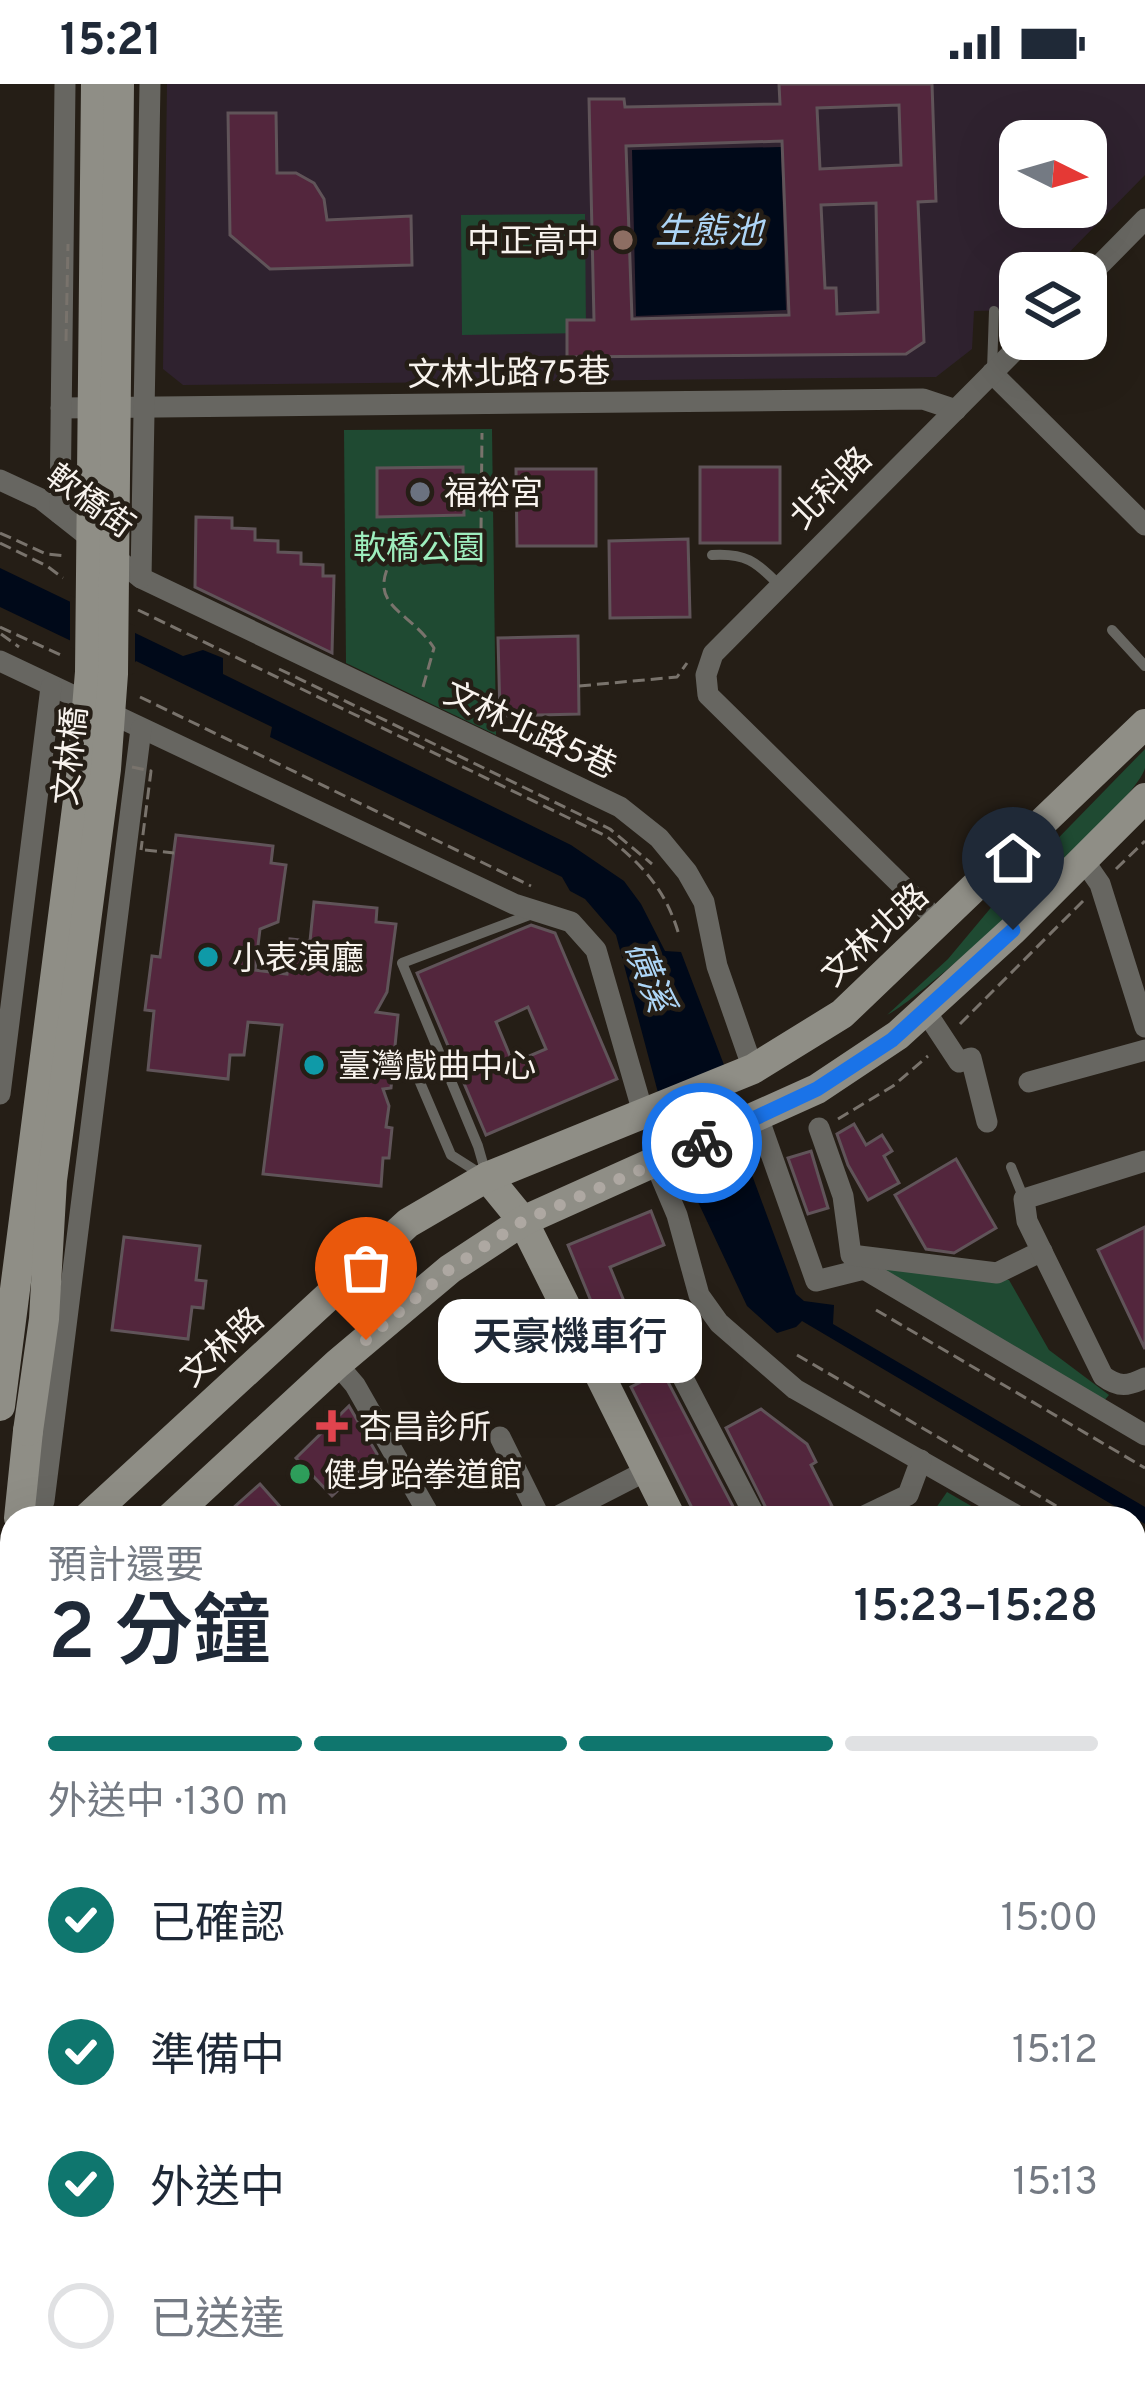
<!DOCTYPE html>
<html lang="zh-TW">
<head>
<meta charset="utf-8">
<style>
  :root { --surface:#fff; --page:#f6f6f7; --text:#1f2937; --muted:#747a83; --line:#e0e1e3; --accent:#0f766e }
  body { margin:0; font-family:Overpass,"Noto Sans TC",sans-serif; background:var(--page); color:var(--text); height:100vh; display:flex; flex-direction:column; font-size:45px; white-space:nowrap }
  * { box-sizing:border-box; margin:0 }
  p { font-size:39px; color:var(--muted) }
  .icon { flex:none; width:66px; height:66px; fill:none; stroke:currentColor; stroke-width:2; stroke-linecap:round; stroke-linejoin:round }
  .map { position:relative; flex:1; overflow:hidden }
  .panel { position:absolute; left:0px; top:1422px; width:1146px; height:903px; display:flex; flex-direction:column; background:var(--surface); border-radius:36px 36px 0 0; box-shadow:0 12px 48px #0002 }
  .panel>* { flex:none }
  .needle { width:78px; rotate:95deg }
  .tools { position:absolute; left:999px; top:36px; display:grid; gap:24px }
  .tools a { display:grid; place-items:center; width:108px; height:108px; border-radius:24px; background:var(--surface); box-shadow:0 12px 48px #0002; font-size:60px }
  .pin { position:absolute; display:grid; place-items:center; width:102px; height:102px; color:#fff; margin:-123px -51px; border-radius:50% 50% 50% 0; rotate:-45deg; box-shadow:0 0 12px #0007 }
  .pin .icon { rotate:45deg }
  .courier { position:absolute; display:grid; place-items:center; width:120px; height:120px; margin:-60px; border:9px solid #1a73e8; border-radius:50%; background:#fff; color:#222; box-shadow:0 3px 15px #0007 }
  .bubble { position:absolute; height:84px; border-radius:24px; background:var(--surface); box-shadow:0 12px 48px #0002; font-size:39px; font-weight:600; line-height:84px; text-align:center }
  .summary em { font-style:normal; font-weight:600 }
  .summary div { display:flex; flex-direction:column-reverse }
  .summary { display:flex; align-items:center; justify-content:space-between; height:204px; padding:0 48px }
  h1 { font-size:78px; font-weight:600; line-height:90px }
  .bar { display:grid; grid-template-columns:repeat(4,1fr); gap:18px 12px; align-content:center; height:144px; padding:0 48px }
  .bar i { height:15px; border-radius:9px; background:var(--line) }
  .bar .on { background:var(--accent) }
  .bar p { grid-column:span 4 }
  ol { padding:0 48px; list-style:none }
  li { display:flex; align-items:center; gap:36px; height:132px }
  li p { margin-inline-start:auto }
  li .icon { padding:12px; border-radius:50%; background:var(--accent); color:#fff; stroke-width:4 }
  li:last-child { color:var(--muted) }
  li i { width:66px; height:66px; border:6px solid var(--line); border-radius:50% }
  .status { display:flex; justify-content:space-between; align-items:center; height:84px; padding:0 60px; background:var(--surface); direction:ltr }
  .status svg { height:33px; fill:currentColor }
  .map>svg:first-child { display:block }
  .education { fill:#2f222f; fill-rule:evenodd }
  .green { fill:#1f4a32 }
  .water { fill:#000919 }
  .pier { fill:#251e16 }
  .building { fill:#53263d; stroke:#605459; stroke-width:3; fill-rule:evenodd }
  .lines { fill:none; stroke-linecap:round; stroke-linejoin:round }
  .path { stroke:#79736c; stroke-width:3; stroke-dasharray:12 6; stroke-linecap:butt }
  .lane { stroke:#676661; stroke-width:10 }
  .street { stroke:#676661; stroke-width:21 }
  .secondary { stroke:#8f8e86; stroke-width:30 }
  .rail { stroke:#958f89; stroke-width:6; stroke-dasharray:6 12; stroke-linecap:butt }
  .path-bridge { stroke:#79736c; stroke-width:3; stroke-dasharray:12 6; stroke-linecap:butt }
  .secondary-bridge { stroke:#8f8e86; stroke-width:30 }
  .done { stroke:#aea8a2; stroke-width:12; stroke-dasharray:0 21.6 }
  .route { stroke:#1a73e8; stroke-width:15 }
  .education-dot { fill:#8d6e63; stroke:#251e16; stroke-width:4.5 }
  .worship-dot { fill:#6b7280; stroke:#251e16; stroke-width:4.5 }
  .culture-dot { fill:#0f9aa8; stroke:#251e16; stroke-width:4.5 }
  .health-dot { fill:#e0444e; stroke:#251e16; stroke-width:4.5 }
  .leisure-dot { fill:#2e9e5b; stroke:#251e16; stroke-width:4.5 }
  .labels { text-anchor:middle; stroke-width:9; stroke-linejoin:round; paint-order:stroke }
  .poi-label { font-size:33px; fill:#f8f3ee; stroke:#251e16; text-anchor:start }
  .street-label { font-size:33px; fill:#f8f3ee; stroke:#251e16 }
  .park-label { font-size:33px; fill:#9eeebe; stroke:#251e16 }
  .water-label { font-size:36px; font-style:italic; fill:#add5f6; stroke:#251e16 }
</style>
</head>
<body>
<div class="status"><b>15:21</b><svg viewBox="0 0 49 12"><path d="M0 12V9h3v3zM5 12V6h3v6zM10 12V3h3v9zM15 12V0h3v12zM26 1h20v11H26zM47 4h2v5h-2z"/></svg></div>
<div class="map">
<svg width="1145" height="2323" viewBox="0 0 1145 2323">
  <rect width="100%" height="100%" fill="#251e16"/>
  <!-- education -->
  <path class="education" d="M167,0H1145V91L1049,189H1020V218L1012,226L974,227L972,265L936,293L183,301L163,285ZM1020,57H1086V123H1020Z"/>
  <!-- green -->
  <g class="green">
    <path d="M585,130L586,249L462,251L461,131Z"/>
    <path d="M492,345L496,651L346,579L344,346Z"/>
    <path d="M1145,665C1145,672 1145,678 1145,684C1136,720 925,913 887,931L948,875L994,820Z"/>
    <path d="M874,1180L1009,1196L1049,1266L1109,1311L1103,1318Z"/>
    <path d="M947,1408L992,1434H929Z"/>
    <path d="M1134,1517L1145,1523V1594L1134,1587Z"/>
    <path d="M1145,1792V1912L1134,1917V1797Z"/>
    <path d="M1138,2028L1145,2037V2102L1134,2088V2031Z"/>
    <path d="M1134,2240L1145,2255V2323H974L993,2313H1134Z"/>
  </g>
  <!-- water -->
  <g class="water">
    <path d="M781,63L786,226L636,232L632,66Z"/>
    <path d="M0,484L183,572L203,566L223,574V590L571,761L624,797L641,820L665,867L681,868L753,1057L742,1064L796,1210L804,1217L834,1221L833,1240L1145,1423V1440L802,1237L796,1243L777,1249L747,1222L673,1065L616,851L585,815L570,807L562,793L270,653L272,643L136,577L130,585L0,523Z"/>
  </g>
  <!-- pier -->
  <path class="pier" d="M70,511L135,542V589L130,591L70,563Z"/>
  <!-- building -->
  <g class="building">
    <path d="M779,0H932L936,117L918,118L924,258L906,270L567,273V236H594L589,15H624L625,23L780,20ZM899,21L901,81L820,85L817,24ZM782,57L789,231L632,235L626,62ZM876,119L878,228L837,230L836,204H825L821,121Z"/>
    <path d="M228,29H276L277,89H296L314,99L324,115L327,136L411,132L412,181L270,185L230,151Z"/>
    <path d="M463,383L464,431L377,433V384Z"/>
    <rect x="700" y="383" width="80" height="76"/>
    <path d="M516,385H596V462H517Z"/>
    <path d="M196,433L232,434V444L255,445V456L278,457V468L301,469V480L323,481V492H334L332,569L195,503Z"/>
    <path d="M688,455L690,533L610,534L609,457Z"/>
    <path d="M578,552L579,630L500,632L498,554Z"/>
    <path d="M176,751L273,762L271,779L286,781L278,838L260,845L255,886L287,890L290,855L310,857L314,818L377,824L376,838L396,840L387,908L376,928L398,931L391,1004L383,1005L389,1022L386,1043L392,1044L389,1074H383L381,1102L263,1090L282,941L248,938L244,971H230L228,995L148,986L154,927L145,926L152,872L160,873Z"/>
    <path d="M531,841L555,849L617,995L486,1051L417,889ZM528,923L546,965L513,979L496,938Z"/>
    <path d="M854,1040L866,1061L882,1051L892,1067L884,1072L899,1099L868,1116L848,1081L837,1050Z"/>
    <path d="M811,1067L828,1124L808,1130L788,1074Z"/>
    <path d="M956,1075L996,1144L954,1169L926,1165L895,1111Z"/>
    <path d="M651,1127L664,1161L610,1183L637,1249L683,1243L687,1278L670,1283L668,1298L739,1434H697L631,1303L670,1283L624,1282L619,1231L600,1239L568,1161Z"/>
    <path d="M1145,1143V1265L1098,1166Z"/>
    <path d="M124,1153L200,1162L196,1196L206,1197L203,1224L192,1223L188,1255L112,1246Z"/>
    <path d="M349,1322L377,1370L332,1412L296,1374Z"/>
    <path d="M761,1325L807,1360L816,1378L811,1381L832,1422L809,1434H771L726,1344Z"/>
    <path d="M260,1400L290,1434H222Z"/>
  </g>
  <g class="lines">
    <!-- path -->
    <g class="path">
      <path d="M0,449L46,470L67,472"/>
      <path d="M0,459L47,482L63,494"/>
      <path d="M138,526L606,752C642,780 666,806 679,851"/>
      <path d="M0,543L63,572"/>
      <path d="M1,550L19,563"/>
      <path d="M279,585L610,745L652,780"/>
      <path d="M579,602L677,593L687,579"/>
      <path d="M423,603L434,564C406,521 358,523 401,460L481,449L482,349"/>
      <path d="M140,613L531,802"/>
      <path d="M145,766L174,769"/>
      <path d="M1116,785L1145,757"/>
      <path d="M960,940L1085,815"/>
      <path d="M838,1035L893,1002L928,972"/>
      <path d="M688,1096L751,1071"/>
      <path d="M876,1226L1145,1384"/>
      <path d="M797,1271L1077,1434"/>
      <path d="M632,1295L654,1286L662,1288"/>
      <path d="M1039,1423L1058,1434"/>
      <path d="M1134,1467L1145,1474"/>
      <path d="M1139,1789L1145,1848"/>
      <path d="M1134,1801L1145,1797"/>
      <path d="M1134,1906L1145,1902"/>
      <path d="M0,2011H12"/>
      <path d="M858,2313L862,2323"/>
      <path d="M986,2323L1003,2313"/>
    </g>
    <!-- lane -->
    <g class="lane">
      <path d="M992,286L994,227"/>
      <path d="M712,471C745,469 756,477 779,501"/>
      <path d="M1112,546L1145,582"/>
      <path d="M413,982L451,1071L484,1092"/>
      <path d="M1011,1083L1024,1115"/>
      <path d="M486,1090L478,1062L402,879L532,830"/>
    </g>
    <!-- street -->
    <g class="street">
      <path d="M1086,195L1145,135"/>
      <path d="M992,289L1145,441"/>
      <path d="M61,324L923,315L956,326"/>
      <path d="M0,396L41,415L141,494L620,723L659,754L687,788L704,818L717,882L753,985"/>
      <path d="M60,430L65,0"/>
      <path d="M141,494L150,0"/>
      <path d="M0,577L514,820L571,838L596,866L644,1032"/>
      <path d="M1082,774L1100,800L1145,943"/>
      <path d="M940,839L708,611L706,591L713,570L1026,255"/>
      <path d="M926,928L959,978L971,974L987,1038"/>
      <path d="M1029,998L1145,966"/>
      <path d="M0,1010L51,603"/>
      <path d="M758,1033L816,1197L864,1185L1145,1351"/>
      <path d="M819,1044L843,1112L851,1171L997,1189L1042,1167"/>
      <path d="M1145,1077L1024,1115L1027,1137L1103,1292C1119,1304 1128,1302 1145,1294"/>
      <path d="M655,1079L677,1131L699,1211L719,1239L795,1305L1021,1434"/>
      <path d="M337,1280L355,1301L431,1434"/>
      <path d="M682,1292L756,1434"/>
      <path d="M500,1353L540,1434"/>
      <path d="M35,1434L44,1417L141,645"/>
      <path d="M554,1434L646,1387"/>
      <path d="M860,1434L908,1411L921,1376"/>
      <path d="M1134,1501L1145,1507"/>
      <path d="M0,1715L12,1714"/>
      <path d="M0,2250L12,2249"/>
      <path d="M324,2313L327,2323"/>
      <path d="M140,2323L200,2313"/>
      <path d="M773,2323L774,2313"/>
    </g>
    <!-- secondary -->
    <g class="secondary">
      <path d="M487,1093L523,1137L671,1434"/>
      <path d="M19,1434L28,1347"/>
      <path d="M87,1434L408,1139L487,1093L753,985L842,930L1145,640"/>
      <path d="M170,1434L337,1280L450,1185L523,1137L817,1005L898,951L1013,846L1145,714"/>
      <path d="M0,1575L12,1502"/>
      <path d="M1134,1767L1145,1762"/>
      <path d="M0,1935H12"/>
      <path d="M1134,1937L1145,1932"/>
      <path d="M0,2085L12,2083"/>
      <path d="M1134,2209L1145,2223"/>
    </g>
    <!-- rail -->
    <g class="rail">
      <path d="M1134,1845L1145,1840"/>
      <path d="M1134,1870L1145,1864"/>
      <path d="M0,1987L12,1985"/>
      <path d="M0,2031L12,2030"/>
    </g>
    <!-- path-bridge -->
    <g class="path-bridge">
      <path d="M66,257L68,160"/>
      <path d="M132,683L151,687L141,766"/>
    </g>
    <!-- secondary-bridge -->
    <g class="secondary-bridge">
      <path d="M0,1322L82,685L90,588L96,0"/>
      <path d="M28,1347L44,1235L52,1096L106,685L113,590L119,0"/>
    </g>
  </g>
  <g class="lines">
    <!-- done -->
    <path class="done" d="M366,1256L450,1185L523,1137L702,1059"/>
    <!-- route -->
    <path class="route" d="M702,1059L817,1005L892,956L1013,846"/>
  </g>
  <!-- markers -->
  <circle class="education-dot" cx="623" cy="156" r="12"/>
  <circle class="worship-dot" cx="420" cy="408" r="12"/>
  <g class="culture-dot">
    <circle cx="208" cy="873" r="12"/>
    <circle cx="314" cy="981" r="12"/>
  </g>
  <path class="health-dot" d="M326 1324h12v12h12v12h-12v12h-12v-12h-12v-12h12z"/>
  <circle class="leisure-dot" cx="300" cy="1390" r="12"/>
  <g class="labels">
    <!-- poi labels -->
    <g class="poi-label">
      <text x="599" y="168" text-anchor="end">中正高中</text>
      <text x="444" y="420">福裕宮</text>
      <text x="232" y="885">小表演廳</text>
      <text x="338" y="993">臺灣戲曲中心</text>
      <text x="359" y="1354">杏昌診所</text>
      <text x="324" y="1402">健身跆拳道館</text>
    </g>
    <!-- street labels -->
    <g class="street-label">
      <text transform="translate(509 288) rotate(-1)" y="12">文林北路75巷</text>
      <text transform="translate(830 403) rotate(-45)" y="12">北科路</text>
      <text transform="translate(91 416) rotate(36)" y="12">軟橋街</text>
      <text transform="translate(531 645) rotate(25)" y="12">文林北路5巷</text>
      <text transform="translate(69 672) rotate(-84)" y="12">文林橋</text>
      <text transform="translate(874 850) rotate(-43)" y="12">文林北路</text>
      <text transform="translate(221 1262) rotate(-42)" y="12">文林路</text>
    </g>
    <!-- park labels -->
    <g class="park-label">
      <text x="419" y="475">軟橋公園</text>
    </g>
    <!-- water labels -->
    <g class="water-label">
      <text x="709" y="159">生態池</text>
      <text transform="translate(650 892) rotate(68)" y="13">磺溪</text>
    </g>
  </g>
</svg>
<div class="tools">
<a><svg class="needle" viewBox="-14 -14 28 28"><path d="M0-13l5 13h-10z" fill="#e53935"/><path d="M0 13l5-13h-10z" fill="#747a83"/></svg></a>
<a><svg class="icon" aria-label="layers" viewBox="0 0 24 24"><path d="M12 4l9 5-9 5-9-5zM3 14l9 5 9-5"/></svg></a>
</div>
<div class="pin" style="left:366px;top:1256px;background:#ea580c"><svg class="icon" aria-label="bag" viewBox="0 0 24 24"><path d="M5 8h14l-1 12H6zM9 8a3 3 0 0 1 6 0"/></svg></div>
<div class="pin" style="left:1013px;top:846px;background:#1f2937"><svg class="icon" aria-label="home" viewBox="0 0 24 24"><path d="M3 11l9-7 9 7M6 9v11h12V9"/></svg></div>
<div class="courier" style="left:702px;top:1059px"><svg class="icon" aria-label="bike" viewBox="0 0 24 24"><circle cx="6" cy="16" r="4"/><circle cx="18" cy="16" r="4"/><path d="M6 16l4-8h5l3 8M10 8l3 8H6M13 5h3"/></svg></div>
<div class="bubble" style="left:438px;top:1215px;width:264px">天豪機車行</div>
<section class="panel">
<div class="summary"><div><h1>2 分鐘</h1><p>預計還要</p></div><em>15:23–15:28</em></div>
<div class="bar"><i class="on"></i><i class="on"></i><i class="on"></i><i></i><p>外送中 · 130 m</p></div>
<ol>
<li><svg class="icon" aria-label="check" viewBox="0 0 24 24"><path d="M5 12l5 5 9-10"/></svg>已確認<p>15:00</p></li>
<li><svg class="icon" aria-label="check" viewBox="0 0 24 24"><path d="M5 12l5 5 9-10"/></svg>準備中<p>15:12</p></li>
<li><svg class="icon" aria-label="check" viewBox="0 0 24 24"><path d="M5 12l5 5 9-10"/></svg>外送中<p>15:13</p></li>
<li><i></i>已送達</li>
</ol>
</section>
</div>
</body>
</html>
